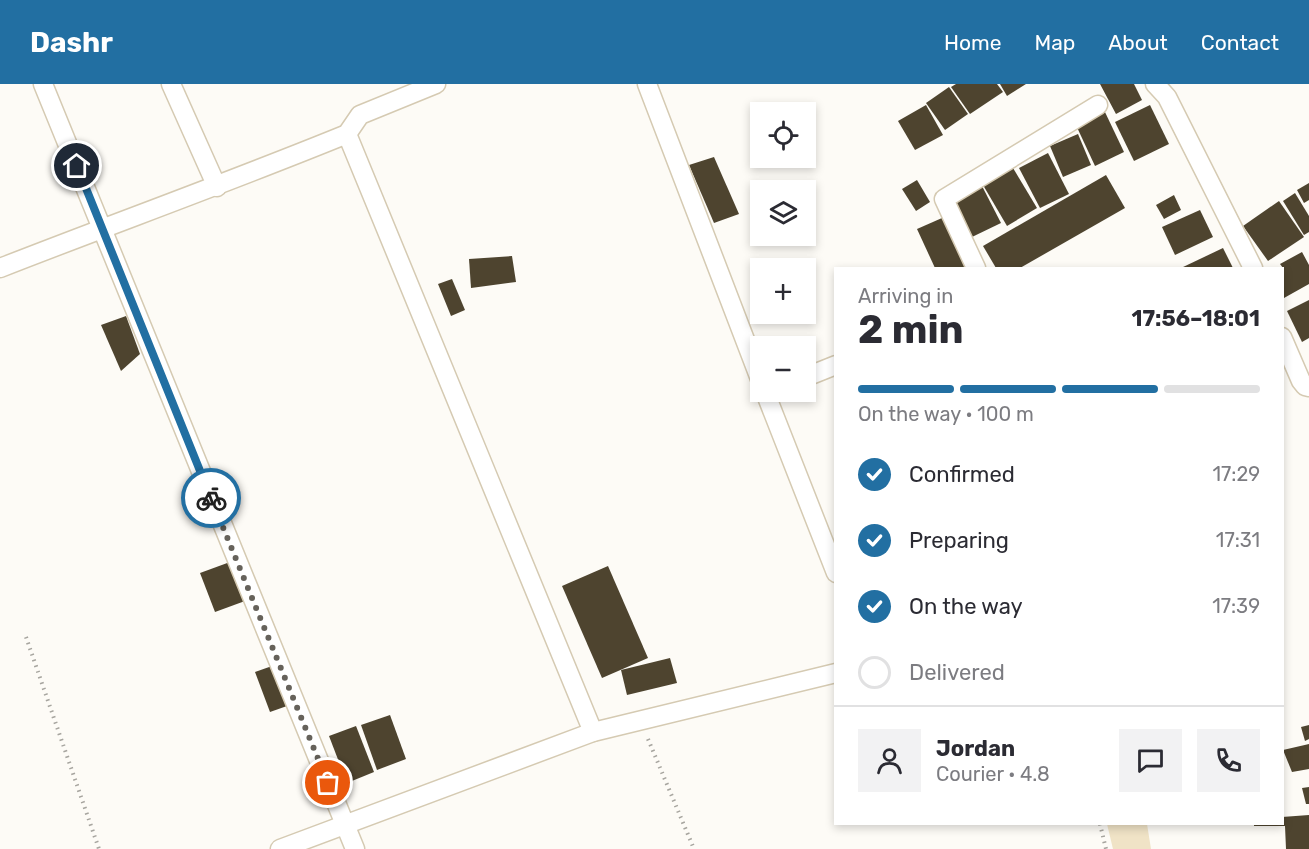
<!DOCTYPE html>
<html lang="en">
<head>
<meta charset="utf-8">
<style>
  :root { --surface:#fff; --page:#f2f2f3; --text:#2b2b33; --muted:#7c7c81; --line:#e1e1e2; --accent:#226fa2 }
  body { margin:0; font-family:Rubik,sans-serif; background:var(--page); color:var(--text); height:100vh; display:flex; flex-direction:column; font-size:22px; white-space:nowrap }
  * { box-sizing:border-box; margin:0 }
  p { font-size:20px; color:var(--muted) }
  .icon { flex:none; width:33px; height:33px; fill:none; stroke:currentColor; stroke-width:2; stroke-linecap:round; stroke-linejoin:round }
  .map { position:relative; flex:1; overflow:hidden }
  .details { position:absolute; left:834px; top:183px; width:450px; height:558px; display:flex; flex-direction:column; background:var(--surface); border-radius:0px; box-shadow:0 3px 9px #0003 }
  .details>* { flex:none }
  .buttons { position:absolute; left:750px; top:18px; display:grid; gap:12px }
  .buttons a { display:grid; place-items:center; width:66px; height:66px; border-radius:0px; background:var(--surface); box-shadow:0 3px 9px #0003; font-size:30px }
  .pin { position:absolute; display:grid; place-items:center; width:51px; height:51px; color:#fff; margin:-26px; border:3px solid #fff; border-radius:50%; box-shadow:0 2px 6px #0007 }
  .courier { position:absolute; display:grid; place-items:center; width:60px; height:60px; margin:-30px; border:4px solid #226fa2; border-radius:50%; background:#fff; color:#222; box-shadow:0 2px 8px #0007 }
  .overview em { font-style:normal; font-weight:700 }
  .overview div { display:flex; flex-direction:column-reverse }
  .overview { display:flex; align-items:center; justify-content:space-between; height:102px; padding:0 24px }
  h1 { font-size:39px; font-weight:700; line-height:45px }
  .bar { display:grid; grid-template-columns:repeat(4,1fr); gap:9px 6px; align-content:center; height:72px; padding:0 24px }
  .bar i { height:8px; border-radius:4px; background:var(--line) }
  .bar .selected { background:var(--accent) }
  .bar p { grid-column:span 4 }
  .line { display:flex; align-items:center; gap:15px; padding:0 24px; border-top:2px solid var(--line) }
  .line div { flex:1 }
  .round { display:grid; place-items:center; flex:none; width:63px; height:63px; border-radius:0px; background:var(--page) }
  ol { padding:0 24px; list-style:none }
  li { display:flex; align-items:center; gap:18px; height:66px }
  li p { margin-inline-start:auto }
  li .icon { padding:6px; border-radius:50%; background:var(--accent); color:#fff; stroke-width:4 }
  li:last-child { color:var(--muted) }
  li i { width:33px; height:33px; border:3px solid var(--line); border-radius:50% }
  header { display:flex; align-items:center; gap:36px; box-sizing:border-box; height:84px; padding:0 30px; background:var(--accent); color:#fff }
  header strong { font-size:28px }
  nav { display:flex; gap:33px; margin-inline-start:auto; font-size:21px }
  .map>svg:first-child { display:block }
  .green { fill:#f0e3c6 }
  .building { fill:#4e442f }
  .lines { fill:none; stroke-linecap:round; stroke-linejoin:round }
  .minor-casing { stroke:#d5cab2; stroke-width:21 }
  .path { stroke:#a7a59f; stroke-width:4; stroke-dasharray:1.5 4.5; stroke-linecap:butt }
  .minor { stroke:#fff; stroke-width:18 }
  .done { stroke:#66625b; stroke-width:6; stroke-dasharray:0 10.8 }
  .route { stroke:#226fa2; stroke-width:8 }
</style>
</head>
<body>
<header>
<strong>Dashr</strong>
<nav><a>Home</a><a>Map</a><a>About</a><a>Contact</a></nav>
</header>
<div class="map">
<svg width="1309" height="765" viewBox="0 0 1309 765">
  <rect width="100%" height="100%" fill="#fdfbf6"/>
  <!-- green -->
  <path class="green" d="M1107,740H1147L1151,765H1113Z"/>
  <!-- building -->
  <g class="building">
    <path d="M956,0H997L1003,8L970,30L951,3Z"/>
    <path d="M1000,0H1026L1007,12Z"/>
    <path d="M1100,0H1134L1142,16L1116,30Z"/>
    <path d="M949,3L968,30L945,46L926,19Z"/>
    <path d="M926,21L943,51L915,66L898,37Z"/>
    <path d="M1150,21L1169,60L1134,77L1115,38Z"/>
    <path d="M1104,26L1124,68L1095,82L1075,39Z"/>
    <path d="M1078,50L1091,81L1063,93L1050,62Z"/>
    <path d="M1048,69L1069,110L1040,124L1019,84Z"/>
    <path d="M714,73L739,130L714,139L689,81Z"/>
    <path d="M1013,84L1037,124L1007,142L983,101Z"/>
    <path d="M1106,91L1125,124L1020,184H996L983,162Z"/>
    <path d="M917,96L930,118L916,127L902,105Z"/>
    <path d="M1309,99V116L1304,119L1297,106Z"/>
    <path d="M982,102L1001,139L972,153L953,116Z"/>
    <path d="M1295,109L1309,132V148L1304,151L1283,117Z"/>
    <path d="M1174,111L1181,126L1164,135L1156,121Z"/>
    <path d="M1279,117L1304,153L1268,177L1243,142Z"/>
    <path d="M1200,126L1213,153L1175,171L1162,143Z"/>
    <path d="M942,134L968,184H935L917,145Z"/>
    <path d="M1223,164L1233,184H1181Z"/>
    <path d="M1302,168L1309,181V200L1284,214L1283,184L1280,180Z"/>
    <path d="M512,172L516,198L471,204L469,175Z"/>
    <path d="M452,195L465,226L451,232L438,200Z"/>
    <path d="M1309,216V254L1302,258L1287,227Z"/>
    <path d="M126,232L140,270L121,287L101,241Z"/>
    <path d="M230,478L245,517L215,528L200,489Z"/>
    <path d="M608,482L648,574L602,594L562,502Z"/>
    <path d="M670,574L677,599L627,611L621,586Z"/>
    <path d="M272,582L287,622L270,628L255,588Z"/>
    <path d="M390,631L406,675L377,686L361,641Z"/>
    <path d="M1309,641V655L1305,657L1301,643Z"/>
    <path d="M356,642L374,688L347,699L329,652Z"/>
    <path d="M1309,660V685L1292,688L1283,666Z"/>
    <path d="M1309,703V720H1306L1302,704Z"/>
    <path d="M1309,731V765H1286L1285,742H1254V740H1282V733Z"/>
  </g>
  <g class="lines">
    <!-- minor casing -->
    <g class="minor-casing">
      <g id="minor">
        <path d="M43,0L355,765"/>
        <path d="M171,0L217,103"/>
        <path d="M647,0L760,295"/>
        <path d="M1155,0L1167,13L1253,184"/>
        <path d="M347,50L593,648"/>
        <path d="M0,184C115,139 232,97 347,50L360,31L436,0"/>
        <path d="M976,184L944,115L1098,21"/>
        <path d="M1282,253L1301,297L1305,302L1309,303"/>
        <path d="M806,293L836,281"/>
        <path d="M765,308L836,489"/>
        <path d="M280,765L593,648L836,589"/>
      </g>
    </g>
    <!-- path -->
    <g class="path">
      <path d="M26,553L99,765"/>
      <path d="M648,655L694,765"/>
      <path d="M1100,740L1106,765"/>
    </g>
    <!-- minor -->
    <use href="#minor" class="minor"/>
  </g>
  <g class="lines">
    <!-- done -->
    <path class="done" d="M211,414L328,699"/>
    <!-- route -->
    <path class="route" d="M77,82L211,414"/>
  </g>
</svg>
<div class="buttons">
<a><svg class="icon" aria-label="locate" viewBox="0 0 24 24"><circle cx="12" cy="12" r="6"/><path d="M12 2v4M12 18v4M2 12h4M18 12h4"/></svg></a>
<a><svg class="icon" aria-label="layers" viewBox="0 0 24 24"><path d="M12 4l9 5-9 5-9-5zM3 14l9 5 9-5"/></svg></a>
<a>+</a>
<a>−</a>
</div>
<div class="pin" style="left:328px;top:699px;background:#ea580c"><svg class="icon" aria-label="bag" viewBox="0 0 24 24"><path d="M5 8h14l-1 12H6zM9 8a3 3 0 0 1 6 0"/></svg></div>
<div class="pin" style="left:77px;top:82px;background:#1f2937"><svg class="icon" aria-label="home" viewBox="0 0 24 24"><path d="M3 11l9-7 9 7M6 9v11h12V9"/></svg></div>
<div class="courier" style="left:211px;top:414px"><svg class="icon" aria-label="bike" viewBox="0 0 24 24"><circle cx="6" cy="16" r="4"/><circle cx="18" cy="16" r="4"/><path d="M6 16l4-8h5l3 8M10 8l3 8H6M13 5h3"/></svg></div>
<section class="details">
<div class="overview"><div><h1>2 min</h1><p>Arriving in</p></div><em>17:56–18:01</em></div>
<div class="bar"><i class="selected"></i><i class="selected"></i><i class="selected"></i><i></i><p>On the way · 100 m</p></div>
<ol>
<li><svg class="icon" aria-label="check" viewBox="0 0 24 24"><path d="M5 12l5 5 9-10"/></svg>Confirmed<p>17:29</p></li>
<li><svg class="icon" aria-label="check" viewBox="0 0 24 24"><path d="M5 12l5 5 9-10"/></svg>Preparing<p>17:31</p></li>
<li><svg class="icon" aria-label="check" viewBox="0 0 24 24"><path d="M5 12l5 5 9-10"/></svg>On the way<p>17:39</p></li>
<li><i></i>Delivered</li>
</ol>
<div class="line" style="height:108px"><a class="round"><svg class="icon" aria-label="person" viewBox="0 0 24 24"><circle cx="12" cy="8" r="4"/><path d="M4 21q1-7 8-7t8 7"/></svg></a><div><b>Jordan</b><p>Courier · 4.8</p></div><a class="round"><svg class="icon" aria-label="chat" viewBox="0 0 24 24"><path d="M4 5h16v11H9l-5 4z"/></svg></a><a class="round"><svg class="icon" aria-label="phone" viewBox="0 0 24 24"><path d="M5 4h4l2 5-3 2q2 4 5 5l2-3 5 2v4C11 20 4 13 5 4z"/></svg></a></div>
</section>
</div>
</body>
</html>
